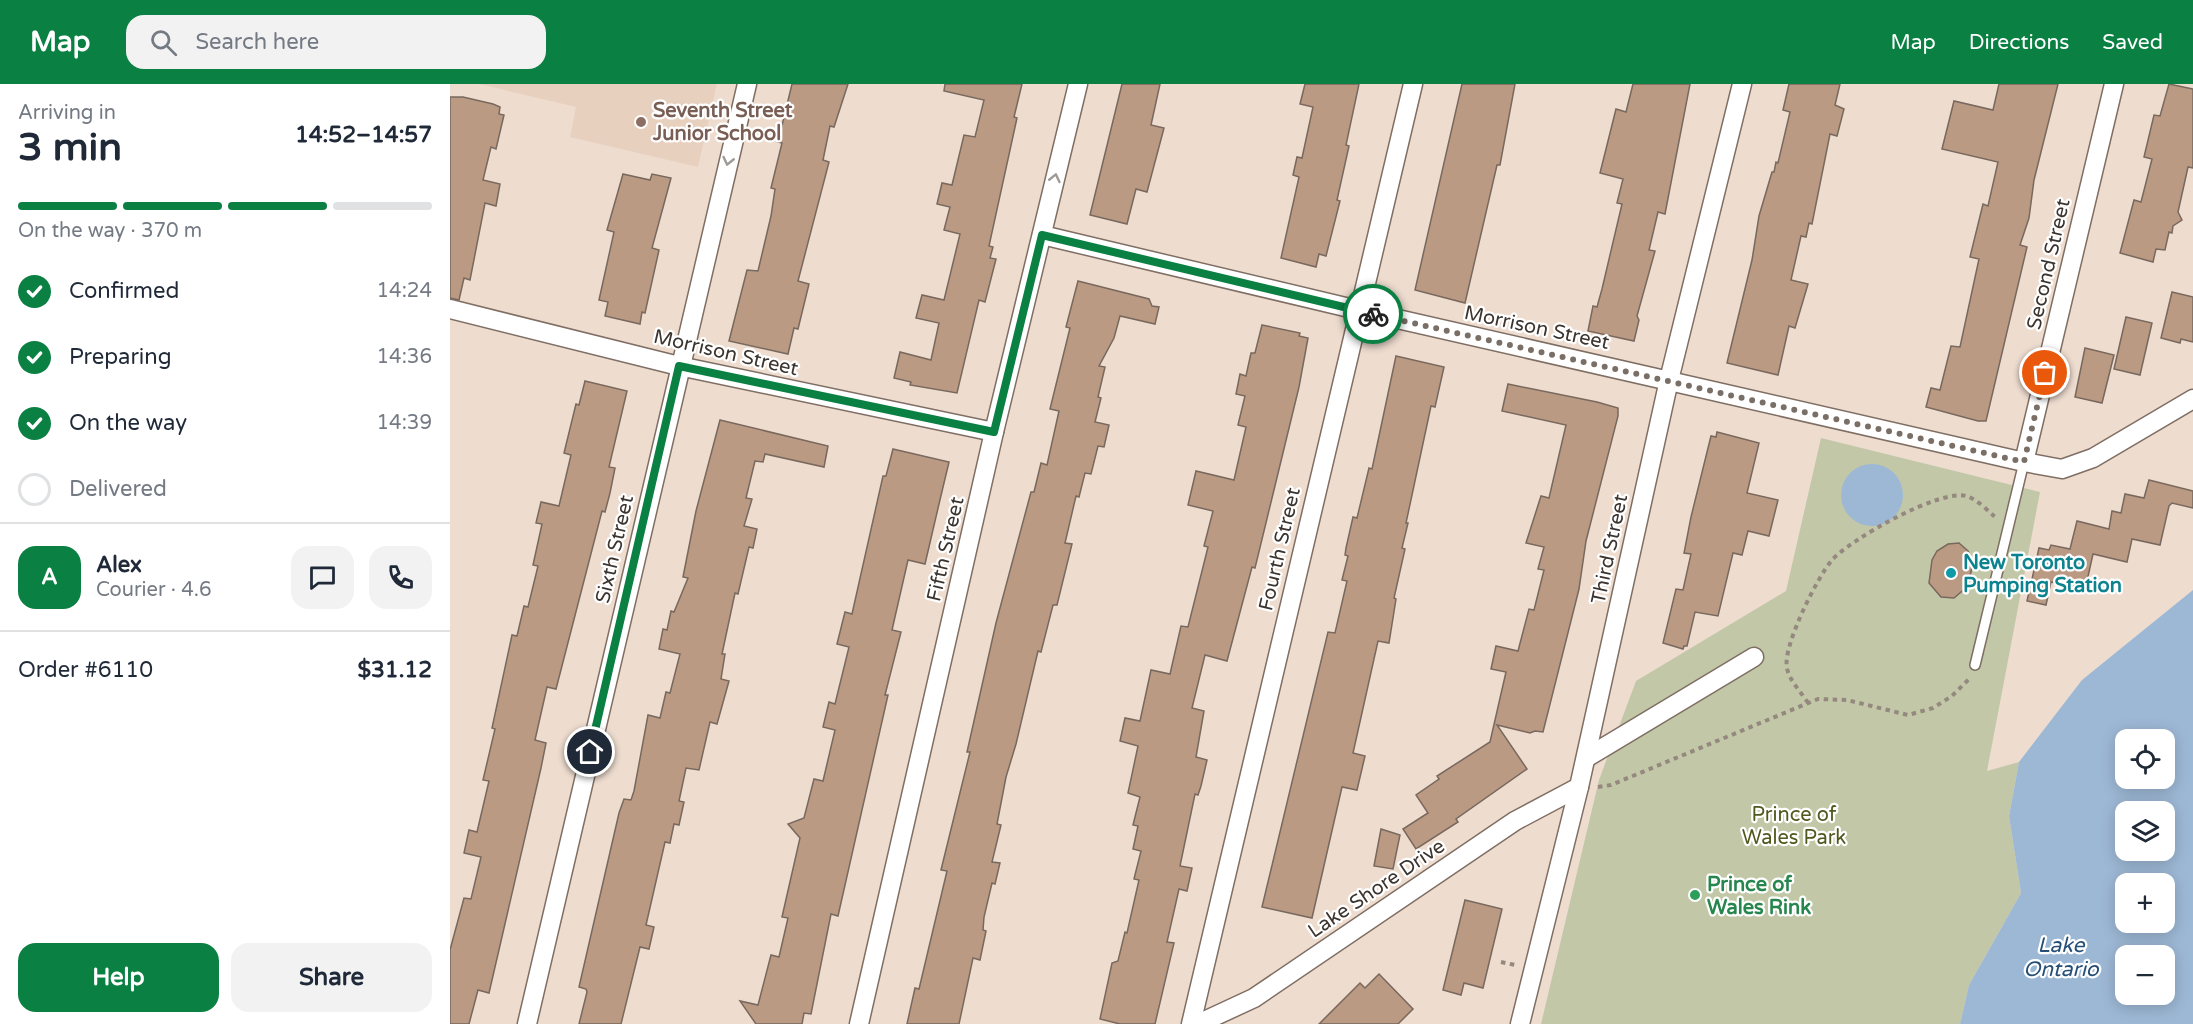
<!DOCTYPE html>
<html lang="en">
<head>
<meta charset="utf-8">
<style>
  :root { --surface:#fff; --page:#f2f2f3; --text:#1f2937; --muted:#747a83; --line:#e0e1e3; --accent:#0b8043 }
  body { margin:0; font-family:"Varela Round",sans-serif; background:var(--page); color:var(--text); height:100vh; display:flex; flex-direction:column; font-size:22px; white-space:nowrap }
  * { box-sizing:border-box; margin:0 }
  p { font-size:20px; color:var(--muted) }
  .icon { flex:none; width:33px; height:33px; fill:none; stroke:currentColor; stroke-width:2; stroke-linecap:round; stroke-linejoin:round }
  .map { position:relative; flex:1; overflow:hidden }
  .sheet { display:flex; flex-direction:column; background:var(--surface); width:450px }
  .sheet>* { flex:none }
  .buttons { position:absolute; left:1665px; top:645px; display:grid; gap:12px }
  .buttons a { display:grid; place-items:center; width:60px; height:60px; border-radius:12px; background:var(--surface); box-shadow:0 3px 15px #0003; font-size:30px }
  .pin { position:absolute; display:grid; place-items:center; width:51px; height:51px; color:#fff; margin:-26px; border:3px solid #fff; border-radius:50%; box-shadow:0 2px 6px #0007 }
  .courier { position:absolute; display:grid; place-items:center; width:60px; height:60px; margin:-30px; border:4px solid #0b8043; border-radius:50%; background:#fff; color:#222; box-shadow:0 2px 8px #0007 }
  .summary em { font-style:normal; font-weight:700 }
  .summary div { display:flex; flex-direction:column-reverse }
  .summary { display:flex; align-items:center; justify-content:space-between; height:102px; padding:0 18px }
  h1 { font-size:39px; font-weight:700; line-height:45px }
  .bar { display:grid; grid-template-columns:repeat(4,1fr); gap:9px 6px; align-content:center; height:72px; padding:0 18px }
  .bar i { height:8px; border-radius:4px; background:var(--line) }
  .bar .selected { background:var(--accent) }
  .bar p { grid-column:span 4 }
  .line { display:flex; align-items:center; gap:15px; padding:0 18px; border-top:2px solid var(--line) }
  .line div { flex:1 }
  .round { display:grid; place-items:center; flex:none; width:63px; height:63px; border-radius:18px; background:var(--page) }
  ol { padding:0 18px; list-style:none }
  li { display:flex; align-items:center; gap:18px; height:66px }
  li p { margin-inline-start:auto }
  li .icon { padding:6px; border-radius:50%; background:var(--accent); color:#fff; stroke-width:4 }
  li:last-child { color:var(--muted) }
  li i { width:33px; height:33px; border:3px solid var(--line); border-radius:50% }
  .action { display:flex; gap:12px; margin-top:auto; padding:12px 18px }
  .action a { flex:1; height:69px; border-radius:18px; background:var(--accent); color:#fff; font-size:24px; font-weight:700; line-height:69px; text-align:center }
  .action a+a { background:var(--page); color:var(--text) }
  header { display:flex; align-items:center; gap:36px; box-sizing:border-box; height:84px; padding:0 30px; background:var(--accent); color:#fff }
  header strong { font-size:28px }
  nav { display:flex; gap:33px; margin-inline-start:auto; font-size:21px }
  .search { width:420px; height:54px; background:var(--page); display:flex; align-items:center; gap:15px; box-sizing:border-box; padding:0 21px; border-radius:18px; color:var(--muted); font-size:22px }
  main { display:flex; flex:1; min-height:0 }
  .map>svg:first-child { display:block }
  .built { fill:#e8d0bf }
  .green { fill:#c2c8a7 }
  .water { fill:#9db8d5; fill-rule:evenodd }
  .building { fill:#bb9a84; stroke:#78685d; stroke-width:1.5 }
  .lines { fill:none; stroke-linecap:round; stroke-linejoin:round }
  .lane-casing { stroke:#7f6e63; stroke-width:12 }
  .street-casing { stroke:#7f6e63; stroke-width:21 }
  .path { stroke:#94887f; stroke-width:4; stroke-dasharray:4.5 4.5; stroke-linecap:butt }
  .lane { stroke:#fff; stroke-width:9 }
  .street { stroke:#fff; stroke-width:18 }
  .oneway { stroke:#9d9a97 }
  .done { stroke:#7a6f67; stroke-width:6; stroke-dasharray:0 10.8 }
  .route { stroke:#0b8043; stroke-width:8 }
  .education-dot { fill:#8d6e63; stroke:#fff; stroke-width:2 }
  .culture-dot { fill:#0f9aa8; stroke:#fff; stroke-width:2 }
  .leisure-dot { fill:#2e9e5b; stroke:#fff; stroke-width:2 }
  .labels { text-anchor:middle; stroke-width:4.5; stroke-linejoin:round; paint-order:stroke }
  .education-label { font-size:20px; font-weight:bold; fill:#785e54; stroke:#fff; text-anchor:start }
  .street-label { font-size:20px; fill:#3b342f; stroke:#fff }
  .culture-label { font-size:20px; font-weight:bold; fill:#0d838f; stroke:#fff; text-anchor:start }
  .park-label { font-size:20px; fill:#51581e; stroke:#fff }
  .leisure-label { font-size:20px; font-weight:bold; fill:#27864d; stroke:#fff; text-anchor:start }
  .water-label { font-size:21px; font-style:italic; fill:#264f77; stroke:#fff }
</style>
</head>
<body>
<header>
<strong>Map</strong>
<div class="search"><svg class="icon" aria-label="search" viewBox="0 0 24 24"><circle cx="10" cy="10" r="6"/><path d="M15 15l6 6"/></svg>Search here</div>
<nav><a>Map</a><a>Directions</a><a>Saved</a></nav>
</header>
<main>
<section class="sheet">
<div class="summary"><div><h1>3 min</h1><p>Arriving in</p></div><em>14:52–14:57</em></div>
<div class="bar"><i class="selected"></i><i class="selected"></i><i class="selected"></i><i></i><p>On the way · 370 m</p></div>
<ol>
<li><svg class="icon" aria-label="check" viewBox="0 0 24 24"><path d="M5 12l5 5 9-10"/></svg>Confirmed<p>14:24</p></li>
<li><svg class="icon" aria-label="check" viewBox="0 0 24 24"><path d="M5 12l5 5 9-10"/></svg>Preparing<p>14:36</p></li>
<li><svg class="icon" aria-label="check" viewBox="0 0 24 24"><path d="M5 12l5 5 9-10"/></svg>On the way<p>14:39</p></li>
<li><i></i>Delivered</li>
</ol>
<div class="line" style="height:108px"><b class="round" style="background:var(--accent);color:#fff">A</b><div><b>Alex</b><p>Courier · 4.6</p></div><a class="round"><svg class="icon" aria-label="chat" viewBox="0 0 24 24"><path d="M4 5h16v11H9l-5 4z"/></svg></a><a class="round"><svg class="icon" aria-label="phone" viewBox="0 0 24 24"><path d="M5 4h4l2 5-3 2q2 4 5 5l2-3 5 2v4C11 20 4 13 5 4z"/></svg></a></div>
<div class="line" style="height:78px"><div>Order #6110</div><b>$31.12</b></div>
<div class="action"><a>Help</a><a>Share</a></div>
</section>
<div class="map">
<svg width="1743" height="940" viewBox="0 0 1743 940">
  <rect width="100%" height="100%" fill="#eedccf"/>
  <!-- built -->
  <path class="built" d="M29,0H267L248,83L120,53L126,23Z"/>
  <!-- green -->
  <path class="green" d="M1371,354L1590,408L1537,687L1569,678L1559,732L1571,809L1519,901L1510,940H1091L1149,696L1186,597L1336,507Z"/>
  <!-- water -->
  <g class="water">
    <circle cx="1422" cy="411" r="31"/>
    <path d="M1743,506V940H1510L1519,901L1571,809L1559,732L1569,678L1632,596ZM1676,656H1714V694H1676ZM1676,728H1714V766H1676ZM1676,800H1714V838H1676ZM1676,872H1714V910H1676Z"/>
  </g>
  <!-- building -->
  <g class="building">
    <path d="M342,0H398L384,43L380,42L373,76L379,78L348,197L359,200L348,245L344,244L338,270L279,257L297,186L308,187L321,132L325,105L321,104L332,59L328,58Z"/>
    <path d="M495,0H572L564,33L567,34L539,162L543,163L540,174L546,175L535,218L529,216L507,309L460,301L461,298L444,294L450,268L481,276L489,239L466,234L472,211L494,216L510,150L494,146L500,123L487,120L492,99L502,101L514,51L525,53L534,16L494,7Z"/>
    <path d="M672,0H710L701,41L714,44L697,108L686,105L677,140L640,131Z"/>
    <path d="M855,0H909L896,61L899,62L887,116L890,117L876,172L869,170L866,183L831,174L849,93L843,91L847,73L852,74L863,23L850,20Z"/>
    <path d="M1012,0H1065L1050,81H1047L1015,219L965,206Z"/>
    <path d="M1183,0H1240L1215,130L1208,128L1199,166L1205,167L1187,232L1189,236L1184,257L1138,247L1143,222L1147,223L1152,205L1172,120L1167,119L1173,95L1150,89L1166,25L1176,28Z"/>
    <path d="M1339,0H1390L1385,21L1394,25L1387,52L1380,50L1362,140L1359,139L1356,153L1351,152L1341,196L1358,200L1345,244L1339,242L1328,291L1277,279L1302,176L1309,132L1322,88H1324L1326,78L1328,79L1340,28L1333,26Z"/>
    <path d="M1549,0H1608L1584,96L1579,134L1570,161L1577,163L1560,235L1536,337H1528L1476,323L1481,304L1490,306L1501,262L1510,263L1529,175L1520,173L1533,120L1538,122L1548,78L1492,65L1504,17L1543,26Z"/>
    <path d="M1719,0L1743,5V84L1738,83L1728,128L1732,136L1723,142L1722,149L1719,148L1715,166L1706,165L1703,178L1670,169L1684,116L1691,118L1702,75L1694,73L1704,31L1710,32Z"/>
    <path d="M0,13H13L43,20L50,23L49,30L54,31L46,65L41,63L33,96L50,100L46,122L35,119L20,196L14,194L9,216L0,214Z"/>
    <path d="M173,90L200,96L202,90L221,94L202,164L209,166L195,229L192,228L190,240L155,232L158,218L149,216L164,148L157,146Z"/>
    <path d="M628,197L699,215L702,222L709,223L705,240L670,232L664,254L649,282L655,283L648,313L651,314L645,338L659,341L654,363L648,362L641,390L635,389L629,413L626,412L615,459L622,460L607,521H603L591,568L588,567L566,660L556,693L547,740L551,741L542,778L550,779L545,800L542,799L534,833L533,846L536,847L530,876L523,874L509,940H457L465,904L469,905L497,787L491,786L520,668H517L546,539L581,408H584L591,379L597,381L609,327L600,325L620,244L616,243Z"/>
    <path d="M1722,208L1743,213V258L1731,255L1730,259L1711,254Z"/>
    <path d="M1676,233L1702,239L1690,291L1664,285Z"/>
    <path d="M812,241L850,249L849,252L858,254L849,303L805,484L802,483L777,577L755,571L742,624L754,627L746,673L757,676L751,702L748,711L745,710L730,782L742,784L737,807L729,805L717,858L724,859L705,940H670L650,935L662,879L668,877L675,848L677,849L689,796L684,795L691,767L683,765L688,742L683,741L690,713L678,709L688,662L670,657L675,634L690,637L701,586L720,590L731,542L738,543L758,463L754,462L763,427L738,421L746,387L784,396L796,343L788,341L795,312L786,310L790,290L796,292L801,269H805Z"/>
    <path d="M1635,264L1664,271L1652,319L1625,313Z"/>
    <path d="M946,272L994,283L985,323L981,322L956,439H958L952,464L955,465L944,514L946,515L939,559L928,557L903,669L915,672L907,706L892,703L862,834L812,823L878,548L885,549L897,497L892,496L898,472L895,471L896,464L903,433L907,434L919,384L922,385Z"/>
    <path d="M135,297L177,307L159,383L165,384L160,409L155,428L152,427L106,605L97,603L85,656L96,659L91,684L39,909L28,906L19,940H0V866L14,814L21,815L31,773L14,769L19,746L27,748L39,697L33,696L45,645L42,644L62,551L67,552L74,522L78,523L88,482L83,481L92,440L86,439L91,418L109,422L121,371L114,369L126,320L129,321Z"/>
    <path d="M1058,300L1147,318L1168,324V332L1136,457L1129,505L1093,648L1085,647L1080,649L1047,641L1077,685L1006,735L1008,738L966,765L953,745L978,729L966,711L989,695L987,692L1040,658L1056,588L1041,585L1046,562L1068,567L1079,525L1084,526L1094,486L1088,485L1094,463L1076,459L1091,412L1099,414L1116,341L1052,327Z"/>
    <path d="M270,336L378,362L374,383L315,370L313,378L305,377L296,414L302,415L294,442L307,445L303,464L299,463L288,510L285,509L272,570H275L271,595L279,597L267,640L260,638L249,686L236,684L229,717L234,718L229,741L224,740L220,759L215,758L196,841L204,843L199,865L190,863L171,940H129L137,908L136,905L129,903L169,729L174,715L181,716L184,707L198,631L210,634L216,608L220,609L230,570L209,565L213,545L217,546L221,527L224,528L238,494L233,493L246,427Z"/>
    <path d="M1267,348L1309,359L1297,409L1328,416L1319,452L1298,447L1292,471L1283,469L1268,532L1245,528L1237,562H1234L1233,565L1213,559L1226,505L1233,506L1241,470L1234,469L1241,433L1261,352L1266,353Z"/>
    <path d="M443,365L499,378L489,420L475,480L458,476L442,546L451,548L435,611H438L388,832L381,830L361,930L354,929L352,940H306L290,917L308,921L321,871L329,873L338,834L332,833L350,754L338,740L354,734L364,695L373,697L385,646L373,643L379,618L385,620L399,563L387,560L395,528L402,530L433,392H436Z"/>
    <path d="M1699,396L1743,407V424L1722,419L1719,422L1710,461L1682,455L1677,478L1643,470L1635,506L1601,498L1596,521L1577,517L1589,464L1599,466L1601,461L1620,465L1627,437L1659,445L1662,427L1671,429L1675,410L1694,414Z"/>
    <path d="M1509,459L1518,467L1523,478L1518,502L1504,514L1491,513L1479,499L1482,476L1487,467L1498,460Z"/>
    <path d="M931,745L950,751L943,785L924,782Z"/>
    <path d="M1015,816L1052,825L1033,904L1014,899L1011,911L993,906Z"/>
    <path d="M929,890L963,925L948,940H869L910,899L915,904Z"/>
  </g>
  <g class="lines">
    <!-- lane casing -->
    <g class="lane-casing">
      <path id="lane" d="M1525,581L1574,378"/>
    </g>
    <!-- street casing -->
    <g class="street-casing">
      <g id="street">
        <path d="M592,151L908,226L1574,378L1612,385L1643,374L1743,315"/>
        <path d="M0,225L229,282L544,348"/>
        <path d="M1574,378L1664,0"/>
        <path d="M1136,674L1304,573"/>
        <path d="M77,940L297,0"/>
        <path d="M409,940L544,348L628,0"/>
        <path d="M741,940L963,0"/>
        <path d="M748,940L804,914L1065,737L1129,703"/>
        <path d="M1070,940L1129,703L1219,296L1292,0"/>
      </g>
    </g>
    <!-- path -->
    <g class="path">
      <path d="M1358,619C1351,608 1339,596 1337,584C1332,563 1368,492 1382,476C1401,455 1489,405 1516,412C1527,415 1537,426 1545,433"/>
      <path d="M1148,703L1161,701L1368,615L1397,616L1458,631L1483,624L1502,612L1519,595"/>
      <path d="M1051,878L1065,881"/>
    </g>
    <!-- lane -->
    <use href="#lane" class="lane"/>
    <!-- street -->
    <use href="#street" class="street"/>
  </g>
  <!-- one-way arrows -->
  <defs><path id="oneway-chevron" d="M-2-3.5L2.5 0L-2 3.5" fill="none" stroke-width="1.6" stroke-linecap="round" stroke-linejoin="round" transform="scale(1.5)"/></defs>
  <g class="oneway">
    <use href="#oneway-chevron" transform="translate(278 77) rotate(103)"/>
    <use href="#oneway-chevron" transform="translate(605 94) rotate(-77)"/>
  </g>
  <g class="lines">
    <!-- done -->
    <path class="done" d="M923,230L1574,378L1595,289"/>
    <!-- route -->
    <path class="route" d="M140,668L229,282L544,348L592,151L923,230"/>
  </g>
  <!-- markers -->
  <circle class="education-dot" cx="191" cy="38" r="6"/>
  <circle class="culture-dot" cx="1501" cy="489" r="6"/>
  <circle class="leisure-dot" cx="1245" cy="811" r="6"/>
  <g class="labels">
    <!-- education labels -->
    <g class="education-label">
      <text x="203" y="33">Seventh Street<tspan x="203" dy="23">Junior School</tspan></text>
    </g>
    <!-- street labels -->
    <g class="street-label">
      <text transform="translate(1598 180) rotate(-77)" y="7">Second Street</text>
      <text transform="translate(1087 243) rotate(12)" y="7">Morrison Street</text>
      <text transform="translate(276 268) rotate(13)" y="7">Morrison Street</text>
      <text transform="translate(164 465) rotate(-77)" y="7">Sixth Street</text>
      <text transform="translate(495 465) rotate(-77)" y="7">Fifth Street</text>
      <text transform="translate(829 465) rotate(-77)" y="7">Fourth Street</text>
      <text transform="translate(1159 465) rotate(-78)" y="7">Third Street</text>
      <text transform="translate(926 804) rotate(-34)" y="7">Lake Shore Drive</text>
    </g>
    <!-- culture labels -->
    <g class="culture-label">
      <text x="1513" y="485">New Toronto<tspan x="1513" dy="23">Pumping Station</tspan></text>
    </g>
    <!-- park labels -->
    <g class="park-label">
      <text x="1344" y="737">Prince of<tspan x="1344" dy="23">Wales Park</tspan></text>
    </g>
    <!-- leisure labels -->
    <g class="leisure-label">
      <text x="1257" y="807">Prince of<tspan x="1257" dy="23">Wales Rink</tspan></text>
    </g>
    <!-- water labels -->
    <g class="water-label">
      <text x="1611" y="868">Lake<tspan x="1611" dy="24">Ontario</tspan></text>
    </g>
  </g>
</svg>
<div class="buttons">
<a><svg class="icon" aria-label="locate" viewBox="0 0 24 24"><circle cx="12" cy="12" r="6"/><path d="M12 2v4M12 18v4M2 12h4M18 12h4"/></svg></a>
<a><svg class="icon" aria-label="layers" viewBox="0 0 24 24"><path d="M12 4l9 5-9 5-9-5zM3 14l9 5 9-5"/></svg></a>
<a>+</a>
<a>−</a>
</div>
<div class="pin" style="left:1595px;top:289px;background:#ea580c"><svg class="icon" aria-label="bag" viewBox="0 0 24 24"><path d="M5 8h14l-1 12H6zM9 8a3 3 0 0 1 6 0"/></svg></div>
<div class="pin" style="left:140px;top:668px;background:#1f2937"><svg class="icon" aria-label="home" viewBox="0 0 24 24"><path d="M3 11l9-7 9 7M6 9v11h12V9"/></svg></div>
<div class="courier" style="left:923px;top:230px"><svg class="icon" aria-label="bike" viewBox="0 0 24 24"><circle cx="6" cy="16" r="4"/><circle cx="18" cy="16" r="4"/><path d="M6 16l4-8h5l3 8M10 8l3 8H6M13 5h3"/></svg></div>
</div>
</main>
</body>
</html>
